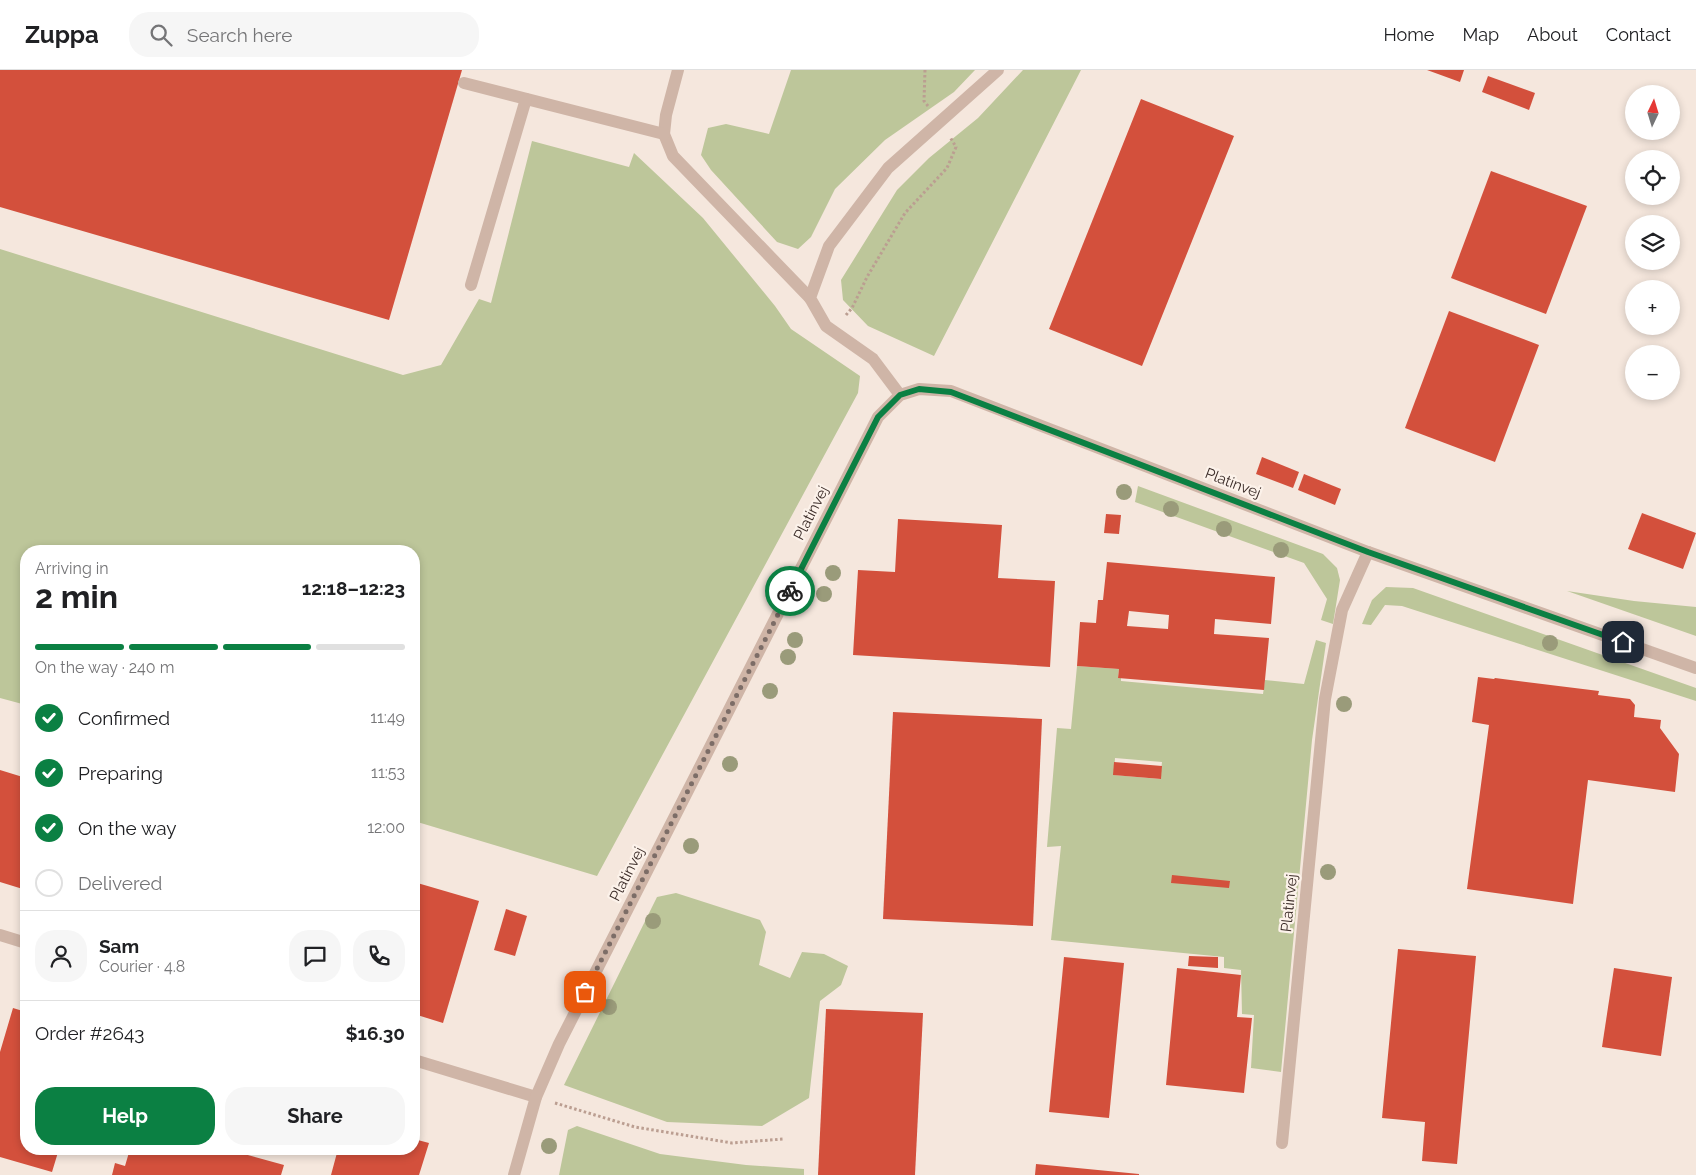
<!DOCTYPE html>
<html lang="en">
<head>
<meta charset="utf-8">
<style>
  :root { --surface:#fff; --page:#f6f6f6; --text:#202124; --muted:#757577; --line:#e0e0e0; --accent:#0b8043 }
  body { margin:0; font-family:Raleway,sans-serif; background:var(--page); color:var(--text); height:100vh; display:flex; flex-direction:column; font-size:19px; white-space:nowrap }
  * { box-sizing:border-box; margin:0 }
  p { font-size:16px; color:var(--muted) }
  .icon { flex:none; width:28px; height:28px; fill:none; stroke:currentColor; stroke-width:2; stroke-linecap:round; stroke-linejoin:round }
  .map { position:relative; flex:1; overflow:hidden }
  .sheet { position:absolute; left:20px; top:475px; width:400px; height:610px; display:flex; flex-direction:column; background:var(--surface); border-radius:20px; box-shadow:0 2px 8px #0003 }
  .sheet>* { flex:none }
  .needle { width:32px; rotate:4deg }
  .controls { position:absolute; left:1625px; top:15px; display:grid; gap:10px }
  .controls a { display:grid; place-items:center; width:55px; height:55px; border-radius:50%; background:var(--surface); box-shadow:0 2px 8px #0003; font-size:25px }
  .pin { position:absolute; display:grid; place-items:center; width:42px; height:42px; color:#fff; margin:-21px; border-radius:10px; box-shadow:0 2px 8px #0006 }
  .courier { position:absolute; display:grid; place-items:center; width:50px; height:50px; margin:-25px; border:4px solid #0b8043; border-radius:50%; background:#fff; color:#222; box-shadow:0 1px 6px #0007 }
  .headline em { font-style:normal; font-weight:700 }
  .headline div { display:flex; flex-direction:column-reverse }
  .headline { display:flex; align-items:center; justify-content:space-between; height:85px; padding:0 15px }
  h1 { font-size:32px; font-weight:700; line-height:38px }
  .bar { display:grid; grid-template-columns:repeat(4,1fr); gap:8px 5px; align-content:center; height:60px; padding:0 15px }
  .bar i { height:6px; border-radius:4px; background:var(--line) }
  .bar .active { background:var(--accent) }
  .bar p { grid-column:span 4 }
  .line { display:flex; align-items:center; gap:12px; padding:0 15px; border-top:1px solid var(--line) }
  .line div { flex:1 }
  .round { display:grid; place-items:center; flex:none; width:52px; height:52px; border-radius:20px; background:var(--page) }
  ol { padding:0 15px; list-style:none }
  li { display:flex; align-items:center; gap:15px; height:55px }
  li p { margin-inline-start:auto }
  li .icon { padding:5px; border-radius:50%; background:var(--accent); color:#fff; stroke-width:4 }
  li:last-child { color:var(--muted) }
  li i { width:28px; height:28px; border:2px solid var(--line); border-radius:50% }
  .button { display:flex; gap:10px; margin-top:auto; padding:10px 15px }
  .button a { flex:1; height:58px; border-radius:20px; background:var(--accent); color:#fff; font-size:20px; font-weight:700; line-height:58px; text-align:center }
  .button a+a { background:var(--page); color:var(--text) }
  header { display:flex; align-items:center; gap:30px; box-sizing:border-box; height:70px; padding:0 25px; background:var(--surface); border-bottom:1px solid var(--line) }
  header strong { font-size:24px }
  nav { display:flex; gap:28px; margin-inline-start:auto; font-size:18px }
  .search { width:350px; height:45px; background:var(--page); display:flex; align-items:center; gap:12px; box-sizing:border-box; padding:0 18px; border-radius:20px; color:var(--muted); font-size:19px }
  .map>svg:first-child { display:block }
  .green { fill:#bdc69a; fill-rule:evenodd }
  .building { fill:#d3503c; fill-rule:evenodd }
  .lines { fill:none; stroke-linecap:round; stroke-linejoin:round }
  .path { stroke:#bb9e91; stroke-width:3; stroke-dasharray:2.5 2.5; stroke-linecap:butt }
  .minor { stroke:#cfb5a7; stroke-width:12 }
  .tree { fill:#9a9b7a }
  .done { stroke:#7c6d67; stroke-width:5; stroke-dasharray:0 9 }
  .route { stroke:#0b8043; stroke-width:6 }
  .labels { text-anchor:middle; stroke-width:4.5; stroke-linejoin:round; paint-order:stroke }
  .street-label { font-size:15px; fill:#3b2c28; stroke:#fcf2ea }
</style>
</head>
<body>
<header>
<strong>Zuppa</strong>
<div class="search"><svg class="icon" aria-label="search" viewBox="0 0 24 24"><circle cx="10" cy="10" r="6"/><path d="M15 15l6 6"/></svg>Search here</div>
<nav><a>Home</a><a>Map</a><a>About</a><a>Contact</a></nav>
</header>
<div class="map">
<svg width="1696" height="1105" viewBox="0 0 1696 1105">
  <rect width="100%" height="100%" fill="#f5e7dd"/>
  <!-- green -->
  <g class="green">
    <path d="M791,0H975L954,22L885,70L835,119L811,167L798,179L777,172L711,100L701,85L708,58L726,54L769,64Z"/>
    <path d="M1023,0H1081L934,286L868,256L843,230L841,210L897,120L929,88L978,48Z"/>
    <path d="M532,71L629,97L634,83L703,148L775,236L791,259L860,306L858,323L597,806L414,751V481H26V635L0,628V179L403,305L441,295L479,229L491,233Z"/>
    <path d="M1138,416L1323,484L1337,498L1340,510L1333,554L1321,550L1327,529L1304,493L1135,432Z"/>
    <path d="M1386,517L1413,518L1696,618V631L1402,536L1385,535L1371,555L1362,554L1372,530Z"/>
    <path d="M1567,521L1634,531L1696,537V566Z"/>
    <path d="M1316,570L1326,573L1312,670L1281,1002L1251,998L1254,945L1242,944L1241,900L1224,898V887L1051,870L1061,776L1047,777L1057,658L1071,659L1077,596L1119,599L1118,608H1121V611L1263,624L1265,610L1304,614ZM1115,688L1162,692L1160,709L1114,705Z"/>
    <path d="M676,823L760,850L766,862L759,895L790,908L802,882L824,884L848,896L841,915L820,931L809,1028L762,1056L667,1052L564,1015L657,827Z"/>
    <path d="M577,1056L660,1084L746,1095L804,1099V1105H559L568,1060Z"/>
  </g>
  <!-- building -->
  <g class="building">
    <path d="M0,0H462L389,250L0,137Z"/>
    <path d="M1427,0H1464L1460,12Z"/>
    <path d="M1488,6L1535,23L1529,40L1482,22Z"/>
    <path d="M1141,29L1234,66L1142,296L1049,259Z"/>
    <path d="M1491,101L1587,136L1546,244L1451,208Z"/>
    <path d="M1449,241L1539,275L1495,392L1405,358Z"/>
    <path d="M1262,387L1299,402L1293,418L1256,404Z"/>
    <path d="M1304,404L1341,419L1335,435L1298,420Z"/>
    <path d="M1642,443L1696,463L1683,499L1628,479Z"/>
    <path d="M1106,444L1121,445L1119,464L1104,463Z"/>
    <path d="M898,449L1002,455L998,508L1055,511L1050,597L853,585L858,500L895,502Z"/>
    <path d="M1107,492L1275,507L1271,554L1215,549L1214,564L1269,568L1264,620L1118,608L1119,599L1077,596L1080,552L1096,553L1098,530H1103ZM1129,541L1169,545L1168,559L1127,556Z"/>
    <path d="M1478,607L1494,609L1495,608L1599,621L1598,625L1630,629L1635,635L1634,647L1661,650L1660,658L1679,684L1675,722L1588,710L1573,834L1467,819L1489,655L1472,652Z"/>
    <path d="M893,642L1042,649L1033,856L883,849Z"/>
    <path d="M1114,692L1162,696L1161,709L1113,705Z"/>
    <path d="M0,700L26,708V820L0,812Z"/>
    <path d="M1172,805L1230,811L1229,818L1171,813Z"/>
    <path d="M414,812L479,831L443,953L414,944Z"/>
    <path d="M506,839L527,846L515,886L494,880Z"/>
    <path d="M1398,879L1476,886L1457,1094L1422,1091L1425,1052L1382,1048Z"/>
    <path d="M1189,886L1218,887V898L1188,896Z"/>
    <path d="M1064,887L1124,893L1109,1048L1049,1042Z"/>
    <path d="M1177,898L1241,905L1237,947L1252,948L1244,1023L1166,1015Z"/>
    <path d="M1614,898L1672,907L1661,986L1602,977Z"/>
    <path d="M13,938L26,942V1079H59L52,1102L0,1087V982Z"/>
    <path d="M826,939L923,943L915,1105H818Z"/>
    <path d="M414,1069L429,1073L419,1105H331L338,1079H414Z"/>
    <path d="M130,1079H226L284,1095L281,1105H112L115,1093L125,1096Z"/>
    <path d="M1036,1094L1139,1104V1105H1035Z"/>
  </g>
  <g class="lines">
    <!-- path -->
    <g class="path">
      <path d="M925,0L924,31L928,36"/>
      <path d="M846,245L852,238L867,207L905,143L947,98L956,77L950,67"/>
      <path d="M555,1033L635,1057L732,1073L783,1069"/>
    </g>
    <!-- minor -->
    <g class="minor">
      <path d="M678,0L666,45L664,64L673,86L810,228"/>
      <path d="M464,13L664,64"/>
      <path d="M471,215L526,29"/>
      <path d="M900,325L873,289L826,256L810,228L829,176L888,98L998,0"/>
      <path d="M0,865L26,873"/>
      <path d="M414,990L536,1027"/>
      <path d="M1282,1073L1325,629L1342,540L1368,482"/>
      <path d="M514,1105L536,1027L559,974L878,347L900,325L919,319L951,321L1368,482L1696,598"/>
    </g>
  </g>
  <!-- trees -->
  <g class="tree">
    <circle cx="1124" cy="422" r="8"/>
    <circle cx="1171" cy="439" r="8"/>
    <circle cx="1224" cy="459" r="8"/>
    <circle cx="1281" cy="480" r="8"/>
    <circle cx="833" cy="503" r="8"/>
    <circle cx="824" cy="524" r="8"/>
    <circle cx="795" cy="570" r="8"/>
    <circle cx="1550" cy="573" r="8"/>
    <circle cx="788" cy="587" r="8"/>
    <circle cx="770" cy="621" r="8"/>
    <circle cx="1344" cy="634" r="8"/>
    <circle cx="730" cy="694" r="8"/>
    <circle cx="691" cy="776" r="8"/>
    <circle cx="1328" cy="802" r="8"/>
    <circle cx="653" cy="851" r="8"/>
    <circle cx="609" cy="937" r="8"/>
    <circle cx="549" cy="1076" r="8"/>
  </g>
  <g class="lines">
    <!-- done -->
    <path class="done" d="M585,922L790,521"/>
    <!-- route -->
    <path class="route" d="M790,521L878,347L900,325L919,319L951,322L1368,482L1623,572"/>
  </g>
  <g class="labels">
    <!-- street labels -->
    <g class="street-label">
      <text transform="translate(1233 413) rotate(21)" y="5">Platinvej</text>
      <text transform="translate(811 443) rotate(-63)" y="5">Platinvej</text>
      <text transform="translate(627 804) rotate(-63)" y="5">Platinvej</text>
      <text transform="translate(1289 833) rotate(-84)" y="5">Platinvej</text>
    </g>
  </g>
</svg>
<div class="controls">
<a><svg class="needle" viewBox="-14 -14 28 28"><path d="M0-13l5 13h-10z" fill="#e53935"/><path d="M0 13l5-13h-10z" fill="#757577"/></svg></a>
<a><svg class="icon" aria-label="locate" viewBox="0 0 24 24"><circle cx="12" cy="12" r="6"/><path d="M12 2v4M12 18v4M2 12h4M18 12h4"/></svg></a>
<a><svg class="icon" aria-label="layers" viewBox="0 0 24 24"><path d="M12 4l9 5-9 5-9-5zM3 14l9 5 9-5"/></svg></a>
<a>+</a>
<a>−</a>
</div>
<div class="pin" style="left:585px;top:922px;background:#ea580c"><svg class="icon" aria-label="bag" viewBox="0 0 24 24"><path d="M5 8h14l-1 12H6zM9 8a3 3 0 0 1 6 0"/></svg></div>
<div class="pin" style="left:1623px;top:572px;background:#1f2937"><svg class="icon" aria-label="home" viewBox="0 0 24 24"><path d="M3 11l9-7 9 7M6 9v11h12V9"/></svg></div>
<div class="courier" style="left:790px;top:521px"><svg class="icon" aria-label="bike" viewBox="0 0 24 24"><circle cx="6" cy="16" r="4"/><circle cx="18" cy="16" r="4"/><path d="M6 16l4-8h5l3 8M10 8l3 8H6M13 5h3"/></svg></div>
<section class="sheet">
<div class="headline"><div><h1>2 min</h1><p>Arriving in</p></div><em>12:18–12:23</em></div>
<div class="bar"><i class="active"></i><i class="active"></i><i class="active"></i><i></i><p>On the way · 240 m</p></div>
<ol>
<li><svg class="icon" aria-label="check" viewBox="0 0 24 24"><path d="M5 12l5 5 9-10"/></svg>Confirmed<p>11:49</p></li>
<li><svg class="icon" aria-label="check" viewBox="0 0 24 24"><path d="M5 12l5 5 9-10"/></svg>Preparing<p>11:53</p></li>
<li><svg class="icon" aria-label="check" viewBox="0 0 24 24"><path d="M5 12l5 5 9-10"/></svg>On the way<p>12:00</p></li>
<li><i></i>Delivered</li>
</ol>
<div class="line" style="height:90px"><a class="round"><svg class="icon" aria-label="person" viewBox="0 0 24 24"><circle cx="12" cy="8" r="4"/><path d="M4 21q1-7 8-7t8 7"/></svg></a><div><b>Sam</b><p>Courier · 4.8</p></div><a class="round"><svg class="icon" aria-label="chat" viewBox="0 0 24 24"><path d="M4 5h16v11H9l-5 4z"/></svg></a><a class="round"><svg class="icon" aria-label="phone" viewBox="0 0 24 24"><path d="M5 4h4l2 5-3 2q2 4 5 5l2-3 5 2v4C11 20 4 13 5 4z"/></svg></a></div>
<div class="line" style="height:65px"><div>Order #2643</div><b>$16.30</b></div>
<div class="button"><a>Help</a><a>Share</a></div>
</section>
</div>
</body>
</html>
